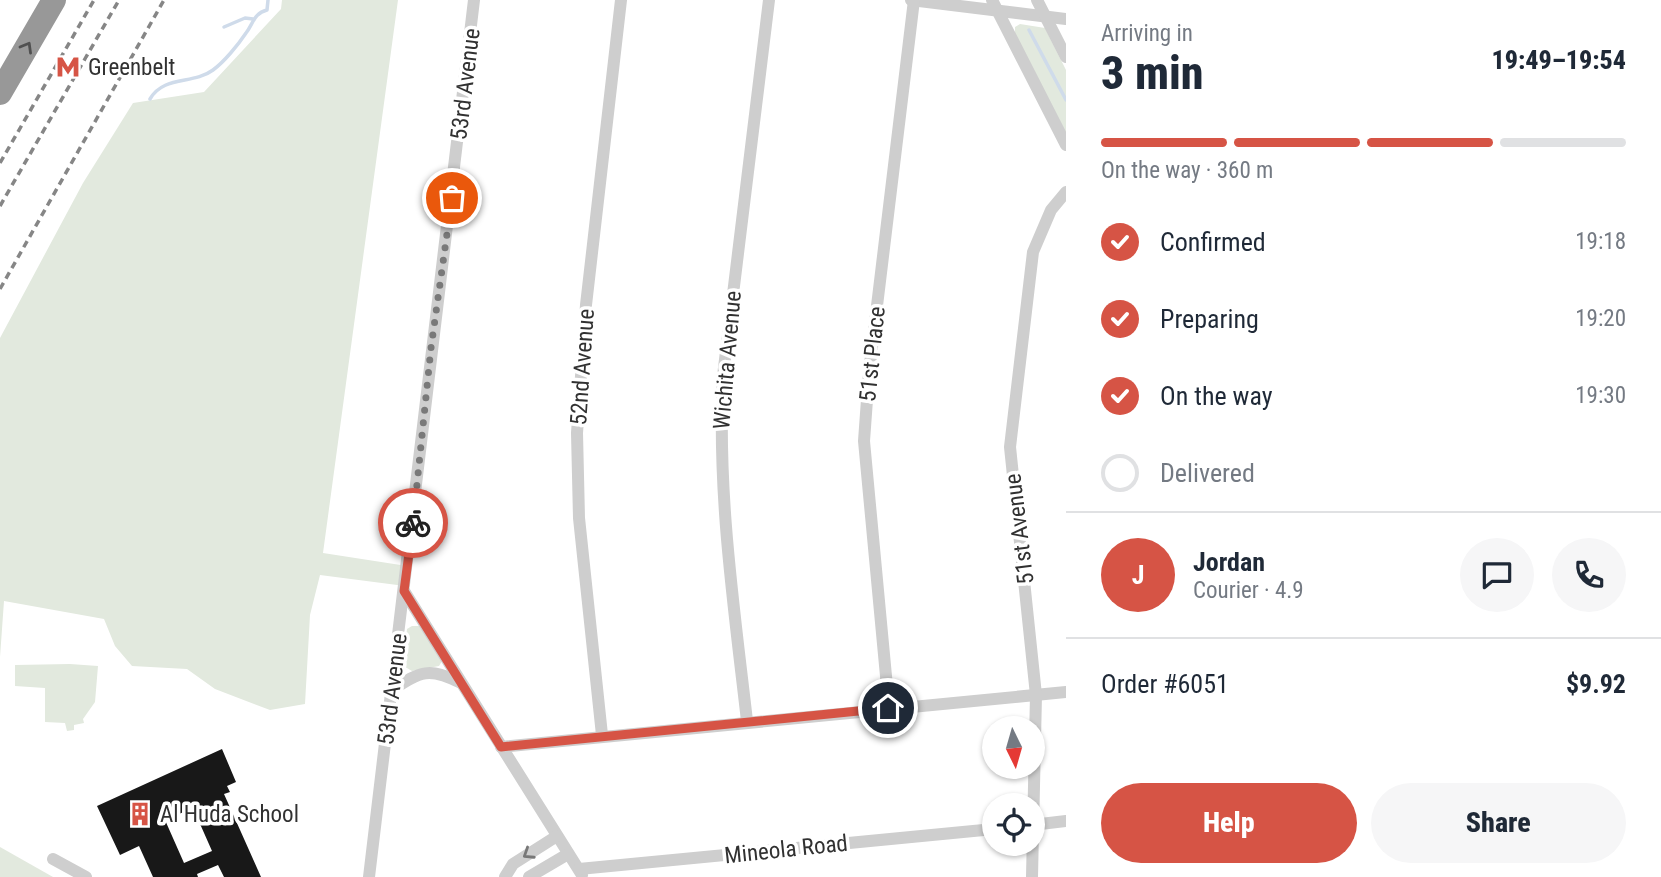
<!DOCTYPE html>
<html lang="en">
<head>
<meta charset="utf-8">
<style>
  :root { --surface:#fff; --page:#f6f6f7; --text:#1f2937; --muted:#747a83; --line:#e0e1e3; --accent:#d65445 }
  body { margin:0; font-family:"Roboto Condensed",sans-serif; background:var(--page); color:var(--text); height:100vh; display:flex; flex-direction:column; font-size:26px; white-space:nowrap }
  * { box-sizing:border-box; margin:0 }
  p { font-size:23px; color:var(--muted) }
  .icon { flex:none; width:38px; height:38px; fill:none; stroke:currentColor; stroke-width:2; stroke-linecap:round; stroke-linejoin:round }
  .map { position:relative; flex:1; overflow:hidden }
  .panel { display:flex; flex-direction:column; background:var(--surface); width:595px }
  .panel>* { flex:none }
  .needle { width:46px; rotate:175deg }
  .fabs { position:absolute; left:982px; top:716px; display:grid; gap:14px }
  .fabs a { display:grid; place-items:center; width:63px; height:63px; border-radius:50%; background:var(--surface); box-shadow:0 2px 5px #0004; font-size:35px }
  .pin { position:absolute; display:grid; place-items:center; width:60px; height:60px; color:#fff; margin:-30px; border:4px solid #fff; border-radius:50%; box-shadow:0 2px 7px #0007 }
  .courier { position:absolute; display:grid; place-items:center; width:70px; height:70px; margin:-35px; border:5px solid #d65445; border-radius:50%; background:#fff; color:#222; box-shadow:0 2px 9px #0007 }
  .head em { font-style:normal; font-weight:800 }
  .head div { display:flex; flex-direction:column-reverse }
  .head { display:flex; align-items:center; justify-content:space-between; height:119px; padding:0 35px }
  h1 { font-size:46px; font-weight:800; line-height:52px }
  .bar { display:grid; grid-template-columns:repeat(4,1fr); gap:10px 7px; align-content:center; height:84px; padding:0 35px }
  .bar i { height:9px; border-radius:5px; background:var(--line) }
  .bar .current { background:var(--accent) }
  .bar p { grid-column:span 4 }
  .line { display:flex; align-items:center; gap:18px; padding:0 35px; border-top:2px solid var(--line) }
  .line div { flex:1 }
  .round { display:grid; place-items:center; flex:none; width:74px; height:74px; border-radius:37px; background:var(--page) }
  ol { padding:0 35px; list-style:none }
  li { display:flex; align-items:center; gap:21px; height:77px }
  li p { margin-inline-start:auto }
  li .icon { padding:7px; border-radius:50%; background:var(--accent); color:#fff; stroke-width:4 }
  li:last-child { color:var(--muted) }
  li i { width:38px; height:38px; border:4px solid var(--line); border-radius:50% }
  .button { display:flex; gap:14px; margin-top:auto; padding:14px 35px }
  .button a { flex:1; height:80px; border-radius:42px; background:var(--accent); color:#fff; font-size:28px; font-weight:800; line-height:80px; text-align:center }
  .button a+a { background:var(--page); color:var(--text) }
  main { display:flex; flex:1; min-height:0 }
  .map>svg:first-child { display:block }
  .green { fill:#e2e9de }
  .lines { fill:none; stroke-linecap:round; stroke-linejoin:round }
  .stream { stroke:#cfdbea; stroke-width:3.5 }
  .building { fill:#181818; fill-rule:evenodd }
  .minor { stroke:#cecece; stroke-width:12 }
  .motorway { stroke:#989898; stroke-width:24 }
  .rail { stroke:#868686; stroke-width:3.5; stroke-dasharray:7 5; stroke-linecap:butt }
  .oneway { stroke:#505050 }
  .oneway2 { stroke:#787878 }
  .done { stroke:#797979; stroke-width:7; stroke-dasharray:0 12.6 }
  .route { stroke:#d65445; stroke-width:9 }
  .labels { text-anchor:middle; stroke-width:7; stroke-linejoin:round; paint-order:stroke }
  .poi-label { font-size:23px; fill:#313131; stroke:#fff; text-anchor:start }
  .street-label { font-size:23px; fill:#313131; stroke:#fff }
</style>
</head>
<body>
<main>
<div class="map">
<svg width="1066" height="877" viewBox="0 0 1066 877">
  <rect width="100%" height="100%" fill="#fff"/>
  <!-- green -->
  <g class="green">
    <path d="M282,0H398L323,553L407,566L405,586L320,575L310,615L305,704L270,710L215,689L187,669L132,666L115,646L104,619L4,601L0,657V338L83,183L133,103L204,92L281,9Z"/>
    <path d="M1020,24L1045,28L1066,70V134L1015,35V27Z"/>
    <path d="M412,626H419L442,661L439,666L412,671L402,665L407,629Z"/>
    <path d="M70,664L98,666L95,702L83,719L84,723L74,725V730L67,731L65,723L45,722V688L15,686V665Z"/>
    <path d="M0,847L53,877H0Z"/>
  </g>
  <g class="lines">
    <!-- stream -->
    <g class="stream">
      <path d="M224,27L245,18L253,19"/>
      <path d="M1029,30L1066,100"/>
      <path d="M150,99C164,75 193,85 213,70C224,62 238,45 246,33C253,24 254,13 267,10L268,0"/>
    </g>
  </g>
  <!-- building -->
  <path class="building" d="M222,749L236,782L227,786L230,792L224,794L261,877H224L218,865L197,874L198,877H153L139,846L120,855L97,806ZM193,808L212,851L184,863L165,820Z"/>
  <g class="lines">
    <!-- minor -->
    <g class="minor">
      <path d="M911,0L1066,19"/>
      <path d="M992,0L1066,145"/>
      <path d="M1037,0L1066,57"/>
      <path d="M404,591L582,875"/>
      <path d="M392,690C421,671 429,667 461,683"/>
      <path d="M889,708L864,441L869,372L914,0"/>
      <path d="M747,721C734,607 717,492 723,376L769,0"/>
      <path d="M602,735L579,518L577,433L586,305L621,0"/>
      <path d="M501,747L1066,692"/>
      <path d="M1032,825L1066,821"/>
      <path d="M53,859L86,877"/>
      <path d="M579,869L994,829"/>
      <path d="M369,877L474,0"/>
      <path d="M505,877L513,864L557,836"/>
      <path d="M529,877L568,854"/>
      <path d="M1032,877L1036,695L1010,447L1033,252L1051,210L1066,192"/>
    </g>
    <!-- motorway -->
    <path class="motorway" d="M0,93L54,0"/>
    <!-- rail -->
    <g class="rail">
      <path d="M0,163L94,0"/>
      <path d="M0,206L119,0"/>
      <path d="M0,289L164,0"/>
    </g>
  </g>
  <!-- one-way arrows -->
  <defs><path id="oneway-chevron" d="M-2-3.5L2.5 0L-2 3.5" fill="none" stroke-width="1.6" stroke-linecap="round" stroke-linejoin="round" transform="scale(1.75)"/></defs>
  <use class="oneway" href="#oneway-chevron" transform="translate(27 47) rotate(-60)"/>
  <use class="oneway2" href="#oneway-chevron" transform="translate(528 854) rotate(147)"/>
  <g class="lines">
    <!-- done -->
    <path class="done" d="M413,523L431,348L452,198"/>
    <!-- route -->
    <path class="route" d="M413,523L404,591L501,747L888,708"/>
  </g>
  <!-- icons -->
  <defs>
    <g id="metro-bare" transform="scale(1.89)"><path d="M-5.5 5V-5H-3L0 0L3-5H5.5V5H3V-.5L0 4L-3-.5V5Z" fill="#d65445" stroke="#fff" stroke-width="2.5" paint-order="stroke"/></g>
    <g id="building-bare" transform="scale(1.89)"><path d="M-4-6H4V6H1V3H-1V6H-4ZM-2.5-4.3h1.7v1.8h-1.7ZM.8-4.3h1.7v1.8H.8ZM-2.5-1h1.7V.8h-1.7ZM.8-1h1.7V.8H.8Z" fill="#d65445" stroke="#fff" stroke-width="2.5" paint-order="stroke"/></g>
  </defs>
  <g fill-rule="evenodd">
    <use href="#metro-bare" x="68" y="67"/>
    <use href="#building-bare" x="140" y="814"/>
  </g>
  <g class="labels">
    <!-- poi labels -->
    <g class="poi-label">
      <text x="88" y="75">Greenbelt</text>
      <text x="160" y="822">Al Huda School</text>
    </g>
    <!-- street labels -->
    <g class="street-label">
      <text transform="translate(465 84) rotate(-83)" y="8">53rd Avenue</text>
      <text transform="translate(872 354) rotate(-84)" y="8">51st Place</text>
      <text transform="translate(727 360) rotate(-85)" y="8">Wichita Avenue</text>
      <text transform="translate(582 367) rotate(-86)" y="8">52nd Avenue</text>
      <text transform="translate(1019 529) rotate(-97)" y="8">51st Avenue</text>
      <text transform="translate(392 689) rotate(-83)" y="8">53rd Avenue</text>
      <text transform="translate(786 849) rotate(-6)" y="8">Mineola Road</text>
    </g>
  </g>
</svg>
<div class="fabs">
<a><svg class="needle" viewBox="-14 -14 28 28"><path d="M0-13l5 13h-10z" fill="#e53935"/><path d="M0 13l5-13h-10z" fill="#747a83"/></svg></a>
<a><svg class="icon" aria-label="locate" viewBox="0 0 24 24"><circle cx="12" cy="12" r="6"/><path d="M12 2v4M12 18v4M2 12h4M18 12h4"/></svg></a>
</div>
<div class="pin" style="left:452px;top:198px;background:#ea580c"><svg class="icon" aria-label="bag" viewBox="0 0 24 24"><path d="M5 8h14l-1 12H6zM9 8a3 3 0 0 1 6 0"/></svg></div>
<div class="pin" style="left:888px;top:708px;background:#1f2937"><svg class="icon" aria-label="home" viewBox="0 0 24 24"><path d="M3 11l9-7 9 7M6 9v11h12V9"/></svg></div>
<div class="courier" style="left:413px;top:523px"><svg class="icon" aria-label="bike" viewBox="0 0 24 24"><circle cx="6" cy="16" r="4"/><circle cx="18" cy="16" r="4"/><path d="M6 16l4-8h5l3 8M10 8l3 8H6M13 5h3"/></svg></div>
</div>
<section class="panel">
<div class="head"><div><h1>3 min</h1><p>Arriving in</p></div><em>19:49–19:54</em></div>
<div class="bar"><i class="current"></i><i class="current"></i><i class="current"></i><i></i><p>On the way · 360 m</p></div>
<ol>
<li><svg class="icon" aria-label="check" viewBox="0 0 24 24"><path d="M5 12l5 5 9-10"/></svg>Confirmed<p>19:18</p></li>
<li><svg class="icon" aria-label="check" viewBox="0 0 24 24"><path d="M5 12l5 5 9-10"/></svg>Preparing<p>19:20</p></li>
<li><svg class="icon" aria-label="check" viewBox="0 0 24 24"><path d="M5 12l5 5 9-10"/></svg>On the way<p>19:30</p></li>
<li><i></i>Delivered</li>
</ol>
<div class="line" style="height:126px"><b class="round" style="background:var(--accent);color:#fff">J</b><div><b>Jordan</b><p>Courier · 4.9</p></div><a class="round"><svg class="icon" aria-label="chat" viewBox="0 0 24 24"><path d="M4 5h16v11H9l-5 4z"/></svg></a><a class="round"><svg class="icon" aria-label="phone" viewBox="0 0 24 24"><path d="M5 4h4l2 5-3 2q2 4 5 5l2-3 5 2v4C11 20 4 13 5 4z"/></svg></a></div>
<div class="line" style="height:91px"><div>Order #6051</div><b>$9.92</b></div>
<div class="button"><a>Help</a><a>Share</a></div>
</section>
</main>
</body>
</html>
